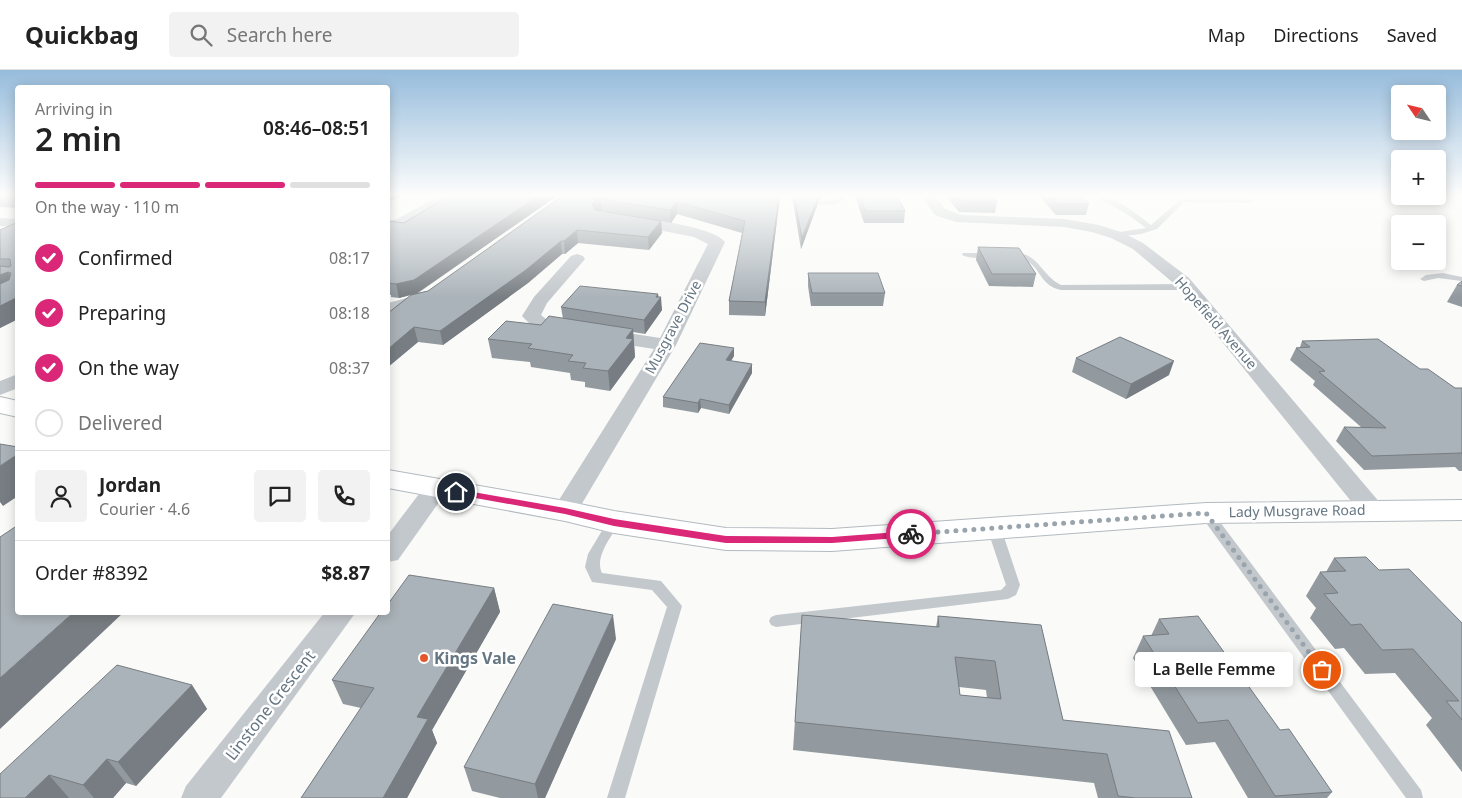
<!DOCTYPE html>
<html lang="en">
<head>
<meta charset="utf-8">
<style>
  :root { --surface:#fff; --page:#f2f2f2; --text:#222; --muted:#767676; --line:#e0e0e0; --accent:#db2777 }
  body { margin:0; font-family:"Noto Sans",sans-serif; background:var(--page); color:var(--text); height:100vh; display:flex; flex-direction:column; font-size:19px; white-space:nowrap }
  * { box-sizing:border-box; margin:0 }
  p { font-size:16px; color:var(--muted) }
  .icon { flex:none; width:28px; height:28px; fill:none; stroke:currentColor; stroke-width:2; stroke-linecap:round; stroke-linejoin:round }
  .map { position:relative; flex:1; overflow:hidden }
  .details { position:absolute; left:15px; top:15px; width:375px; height:530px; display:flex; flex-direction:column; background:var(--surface); border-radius:5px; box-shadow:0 2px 12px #0003 }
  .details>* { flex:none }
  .needle { width:32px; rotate:305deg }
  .tools { position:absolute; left:1391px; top:15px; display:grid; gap:10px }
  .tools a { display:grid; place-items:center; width:55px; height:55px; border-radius:5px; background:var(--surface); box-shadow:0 2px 12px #0003; font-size:25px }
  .pin { position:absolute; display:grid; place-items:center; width:42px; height:42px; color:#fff; margin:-21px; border:2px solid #fff; border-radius:50%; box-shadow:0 1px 5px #0007 }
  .courier { position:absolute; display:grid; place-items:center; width:50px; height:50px; margin:-25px; border:4px solid #db2777; border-radius:50%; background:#fff; color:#222; box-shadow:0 1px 6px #0007 }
  .bubble { position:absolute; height:35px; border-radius:5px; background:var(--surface); box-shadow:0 2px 12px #0003; font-size:16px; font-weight:600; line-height:35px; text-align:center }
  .summary em { font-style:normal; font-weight:600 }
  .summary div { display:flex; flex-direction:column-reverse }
  .summary { display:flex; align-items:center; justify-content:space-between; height:85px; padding:0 20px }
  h1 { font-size:32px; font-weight:600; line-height:38px }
  .bar { display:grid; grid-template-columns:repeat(4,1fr); gap:8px 5px; align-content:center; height:60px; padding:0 20px }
  .bar i { height:6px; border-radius:4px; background:var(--line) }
  .bar .selected { background:var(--accent) }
  .bar p { grid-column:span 4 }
  .line { display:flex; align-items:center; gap:12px; padding:0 20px; border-top:1px solid var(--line) }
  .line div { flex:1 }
  .round { display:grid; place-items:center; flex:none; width:52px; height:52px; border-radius:5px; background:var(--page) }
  ol { padding:0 20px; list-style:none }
  li { display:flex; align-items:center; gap:15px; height:55px }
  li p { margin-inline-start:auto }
  li .icon { padding:5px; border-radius:50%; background:var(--accent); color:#fff; stroke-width:4 }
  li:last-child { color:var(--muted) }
  li i { width:28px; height:28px; border:2px solid var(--line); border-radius:50% }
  header { display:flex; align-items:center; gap:30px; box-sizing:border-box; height:70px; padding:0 25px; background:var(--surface); border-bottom:1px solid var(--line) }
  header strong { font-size:24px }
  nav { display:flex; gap:28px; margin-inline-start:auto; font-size:18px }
  .search { width:350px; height:45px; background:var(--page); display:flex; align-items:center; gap:12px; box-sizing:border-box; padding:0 18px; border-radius:5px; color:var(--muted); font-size:19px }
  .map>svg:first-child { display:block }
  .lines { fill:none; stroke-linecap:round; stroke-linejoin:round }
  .secondary-casing { stroke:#b3babf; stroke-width:2 }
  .service { fill:#c3c8cc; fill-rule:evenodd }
  .minor { fill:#c3c8cc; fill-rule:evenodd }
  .secondary { fill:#fff; fill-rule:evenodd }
  .wall { fill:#929a9f; fill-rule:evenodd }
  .shaded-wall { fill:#777d82 }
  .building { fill:#aab3b9; stroke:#777d82; fill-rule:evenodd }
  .route { fill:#db2777 }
  .done { stroke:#99a4ac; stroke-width:5; stroke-dasharray:0 9 }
  .poi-dot { fill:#e4572e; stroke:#fff; stroke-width:2 }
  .labels { text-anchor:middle; stroke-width:5; stroke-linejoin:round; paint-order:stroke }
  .street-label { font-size:14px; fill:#657683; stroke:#fff }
  .near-poi-label { font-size:16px; font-weight:bold; fill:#657683; stroke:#fff; text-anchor:start }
  .near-street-label { font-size:16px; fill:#657683; stroke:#fff }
</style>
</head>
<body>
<header>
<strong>Quickbag</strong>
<div class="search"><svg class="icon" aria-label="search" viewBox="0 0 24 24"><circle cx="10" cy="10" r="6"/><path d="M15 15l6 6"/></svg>Search here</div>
<nav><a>Map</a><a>Directions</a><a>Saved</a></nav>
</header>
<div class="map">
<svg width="1462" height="728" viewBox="0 0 1462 728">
  <rect width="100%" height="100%" fill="#fafaf8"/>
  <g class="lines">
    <!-- secondary casing -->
    <g class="secondary-casing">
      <g id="secondary">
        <path d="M0,327L18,331V347L0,343Z"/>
        <path d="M388,400L565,431L614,441L726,458L832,459L1206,433L1462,430V450L1206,453L832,481L726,480L614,463L565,451L388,418Z"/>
      </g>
    </g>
    <!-- service -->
    <g class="service">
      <path d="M836,126H842L843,129L837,134L819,135L816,133C822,129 830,133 836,128Z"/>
      <path d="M1095,126C1115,126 1136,143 1151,155L1181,129H1251L1254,131L1251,133L1184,132L1157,159L1141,164L1116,167H1113V163L1146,158L1130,146Z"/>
      <path d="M963,183H992L996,185C989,189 969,189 962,185Z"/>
      <path d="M1007,183C1039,179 1039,204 1061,215L1187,214L1191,217L1187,220H1061C1041,216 1041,199 1027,191C1021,188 1014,188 1007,187Z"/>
      <path d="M1443,203L1462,207V211L1438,208L1424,211L1420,209L1426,205Z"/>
      <path d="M1206,439L1211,440L1421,720L1423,728H1406L1201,446L1200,443L1201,440Z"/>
      <path d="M614,448L619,449L620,452C612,466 594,487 602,503L661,511L682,536L625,728H607L667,537L652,520L592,512L585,497L588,484L609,449Z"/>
      <path d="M994,454L999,455L1001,458L1020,515L1016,525L1008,529L776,557L771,555L769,551L771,547L776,545L1001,520L1006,515L987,458L989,455Z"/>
    </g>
    <!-- minor -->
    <g class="minor">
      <path d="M439,126H456L407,155L388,159V151L397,149Z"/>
      <path d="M921,126H935L945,139L962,145L1064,149L1099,155L1121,162L1143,173L1189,208L1381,434L1385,440L1381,446L1372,448L1363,446L1177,216L1133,179L1111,168L1092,162L1064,157L956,152L935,145Z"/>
      <path d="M633,147C653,150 714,157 725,172L676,275L574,447L565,449L556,447L552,441L654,279L603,271L596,269L594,265L596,261L603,259L660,268L708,174L694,167L628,154L626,151L628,148Z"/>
      <path d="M0,148L18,149V157L0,156Z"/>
      <path d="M577,184L583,186L585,189L547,233L541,245L547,250L579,256L581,260L579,264L572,266L535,259L522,246L534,227L571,186Z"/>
      <path d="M425,223L431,224L434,228L431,232L388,243V233Z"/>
      <path d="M18,304V318L0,325V311Z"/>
      <path d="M437,410L446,412L449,418L398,490L388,492V465L428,412Z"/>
      <path d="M325,542H356L221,728H181L186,716Z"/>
    </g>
    <!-- secondary -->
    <use href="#secondary" class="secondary"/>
  </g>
  <!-- wall -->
  <g class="wall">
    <path d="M0,126H18V138L0,137Z"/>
    <path d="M448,126H557L418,223L428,221L562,126H780L765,246L729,245V231L742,163L677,144L671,153L661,151L662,163L649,180L578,173L565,184H562L528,213L443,275L418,272L388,297L411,225L399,228L391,227V225L388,224V151L404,153Z"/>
    <path d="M792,126H821L820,130L818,131L817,136L801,179Z"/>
    <path d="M855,126H897L905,141L904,153H864Z"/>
    <path d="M946,126H992L997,131L995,143L959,142Z"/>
    <path d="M1039,126H1081L1089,134L1086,145H1056Z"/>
    <path d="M18,152V249L0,258V160Z"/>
    <path d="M978,177L1036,204L1033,217L989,216L976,190Z"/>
    <path d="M808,203L885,223L883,236H811L808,216Z"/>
    <path d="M1462,211V237L1447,232L1457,215Z"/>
    <path d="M658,224L662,240L645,264L633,262L635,287L610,321L585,317V312L571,310L570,303L531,297L530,292L492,288L488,269L541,255L563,249L561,237Z"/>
    <path d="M1302,271L1420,299L1455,318H1462V401H1459L1455,397L1364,400L1336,371L1344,357H1361L1313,315L1315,311L1290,290L1296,278L1300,277Z"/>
    <path d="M734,286L731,291L752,303L729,344L701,338L698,343L663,337V327Z"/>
    <path d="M1076,288L1169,305L1126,329L1072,302Z"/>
    <path d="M1334,488L1379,500L1462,553V702L1426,655L1432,648L1395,603L1365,604L1344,578L1335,579L1310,548L1316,538L1306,526L1320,502H1326Z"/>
    <path d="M494,518L500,542L432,660L437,673L407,728H301L361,638L343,634L332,610Z"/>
    <path d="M802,545L936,557L938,546L1041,555L1063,650L1192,728H1098L1094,713L793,680ZM959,617L986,620L987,628L960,625Z"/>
    <path d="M1159,549L1280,660L1332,722L1327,728H1248L1215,672L1186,675L1133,588L1143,566H1151Z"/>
    <path d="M616,569L545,728H500L472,721L464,697Z"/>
    <path d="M192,615L207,639L136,716L126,713L113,728H0Z"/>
  </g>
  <!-- shaded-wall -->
  <g class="shaded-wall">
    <path d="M388,126H402L388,132Z"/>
    <path d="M538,126H557L417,223L399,228L396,214Z"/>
    <path d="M779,126H780L765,246V232Z"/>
    <path d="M815,126H821L820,130L818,131L817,136L801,179L802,168Z"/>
    <path d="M600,129L602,141L597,142L592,134L595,130Z"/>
    <path d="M677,132V144L671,153L670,140Z"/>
    <path d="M661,151L662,163L649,180L648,167Z"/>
    <path d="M577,160L578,173L565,184L564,171Z"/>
    <path d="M561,171L562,184L528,213L443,275L440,261Z"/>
    <path d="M8,202L17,218L0,225V205Z"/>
    <path d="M658,224V231L661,227L662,240L645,264L644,250Z"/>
    <path d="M18,227V249L0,258V236Z"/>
    <path d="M414,257L418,272L388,297V279Z"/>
    <path d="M633,259L635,287L610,321L608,301L626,268Z"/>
    <path d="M734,278V286L726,299V290Z"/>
    <path d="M1174,291L1169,305L1126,329L1131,314Z"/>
    <path d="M752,294V303L729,344V335Z"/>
    <path d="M700,329L701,338L698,343V333Z"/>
    <path d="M18,384V426L3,436L0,432V396Z"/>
    <path d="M494,518L500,542L432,660L437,673L407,728H383L417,647Z"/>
    <path d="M74,542H124L0,659V608Z"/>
    <path d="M613,545L616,569L545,728H538L535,714Z"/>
    <path d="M192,615L207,639L136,716L118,692Z"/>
    <path d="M107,689L126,713L113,728H94L83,715Z"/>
    <path d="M49,705L69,728H25Z"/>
  </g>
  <!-- building -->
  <g class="building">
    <rect x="0" y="126" width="18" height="1"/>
    <path d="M448,126H538L414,210L396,214L388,213L390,211H388V151L404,153Z"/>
    <path d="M562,126H779L765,232L729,231L745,151L677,132L670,140L600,129L595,130L592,134L595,140L661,151L648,167L577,160L564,171H561L526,200L440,261L414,257L388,279V243L411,225L428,221Z"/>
    <path d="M794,126H817L818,127L802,168Z"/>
    <path d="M860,126H897L905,141H865Z"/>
    <path d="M957,126H992L997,131H960Z"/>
    <path d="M1051,126H1081L1089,134H1059Z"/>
    <path d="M18,152V227L0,236V214L9,210L11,203L8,202L0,205V196L9,197L11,196L10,189H0V160Z"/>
    <path d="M978,177L1019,178L1036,204H992Z"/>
    <path d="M808,203H878L885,223H812Z"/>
    <path d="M1462,211V216L1457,215Z"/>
    <path d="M580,216L658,224L656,227H661L644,250L561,237Z"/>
    <path d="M549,246L633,259L626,268L633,269L608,301L583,298L586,293L568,291L573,285L528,278L532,274L488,269L506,251L541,255Z"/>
    <path d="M1120,267L1174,291L1131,314L1076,288Z"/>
    <path d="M1378,269L1420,299H1428L1455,318H1462V383L1372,386L1344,357L1386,358L1319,302L1325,301L1296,278L1310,277L1302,271Z"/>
    <path d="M700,273L734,278L726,290L752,294L729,335L700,329L698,333L663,327Z"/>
    <path d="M0,374L18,377V384L0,396Z"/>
    <path d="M18,455V542H74L0,608V467Z"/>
    <path d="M1366,487L1379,500L1409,499L1462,553V650L1446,631H1459L1413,579L1382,580L1361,554L1351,555L1324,524L1338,523L1320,502L1346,501L1334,488Z"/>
    <path d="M409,505L494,518L417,647L428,649L383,728H301L374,618L332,610L381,542H388V534Z"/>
    <path d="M553,534L613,545L535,714L464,697Z"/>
    <path d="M802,545L939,557L938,546L1041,555L1063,650L1169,661L1192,728H1136L1118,726L1107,684L795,652ZM955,587L995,591L1001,629L960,625Z"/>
    <path d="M1198,546L1280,660L1289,659L1332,722L1275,726L1228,650L1198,653L1143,566L1169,564L1159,549Z"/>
    <path d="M117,595L192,615L118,692L107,689L83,715L49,705L25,728H0V704Z"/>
  </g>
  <!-- sky -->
  <linearGradient id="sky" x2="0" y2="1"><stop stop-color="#96bcdc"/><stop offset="0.55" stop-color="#fdfdfc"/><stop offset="1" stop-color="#fdfdfc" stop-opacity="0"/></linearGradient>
  <rect width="1462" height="228" fill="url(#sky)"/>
  <!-- route -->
  <path class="route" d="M456,419L565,438L614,449L726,466L832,467L911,461L916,464L911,467L832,473H726L614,456L565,444L453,424V420Z"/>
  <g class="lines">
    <!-- done -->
    <path class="done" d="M911,464L1206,443L1322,600"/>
  </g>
  <!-- markers -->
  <circle class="poi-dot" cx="424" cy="588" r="5"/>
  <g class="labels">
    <!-- street labels -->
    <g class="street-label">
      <text transform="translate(1216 253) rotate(49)" y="5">Hopefield Avenue</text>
      <text transform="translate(673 257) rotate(-62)" y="5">Musgrave Drive</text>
      <text transform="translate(1297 441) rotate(-1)" y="5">Lady Musgrave Road</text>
    </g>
    <!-- near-poi labels -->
    <g class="near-poi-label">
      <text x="434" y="594">Kings Vale</text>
    </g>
    <!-- near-street labels -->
    <g class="near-street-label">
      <text transform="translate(270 635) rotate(-52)" y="6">Linstone Crescent</text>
    </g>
  </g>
</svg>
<div class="tools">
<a><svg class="needle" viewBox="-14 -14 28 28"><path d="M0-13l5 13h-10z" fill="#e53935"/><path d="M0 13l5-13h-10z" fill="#767676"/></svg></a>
<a>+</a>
<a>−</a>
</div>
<div class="pin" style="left:1322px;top:600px;background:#ea580c"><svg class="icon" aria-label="bag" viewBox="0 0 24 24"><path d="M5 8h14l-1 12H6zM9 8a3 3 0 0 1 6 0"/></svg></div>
<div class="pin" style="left:456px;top:422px;background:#1f2937"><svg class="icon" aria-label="home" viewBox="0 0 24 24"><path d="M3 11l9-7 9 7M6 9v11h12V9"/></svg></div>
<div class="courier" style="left:911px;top:464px"><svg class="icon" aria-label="bike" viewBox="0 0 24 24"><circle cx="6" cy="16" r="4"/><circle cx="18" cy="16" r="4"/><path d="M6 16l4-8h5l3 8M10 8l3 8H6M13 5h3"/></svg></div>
<div class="bubble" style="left:1135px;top:582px;width:158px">La Belle Femme</div>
<section class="details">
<div class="summary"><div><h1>2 min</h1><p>Arriving in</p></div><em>08:46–08:51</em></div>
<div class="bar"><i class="selected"></i><i class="selected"></i><i class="selected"></i><i></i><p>On the way · 110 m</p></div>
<ol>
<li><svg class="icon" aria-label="check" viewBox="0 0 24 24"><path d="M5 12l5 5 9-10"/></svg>Confirmed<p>08:17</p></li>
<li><svg class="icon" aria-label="check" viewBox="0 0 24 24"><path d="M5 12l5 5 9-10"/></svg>Preparing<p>08:18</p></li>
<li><svg class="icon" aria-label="check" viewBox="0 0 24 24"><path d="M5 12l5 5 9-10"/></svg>On the way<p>08:37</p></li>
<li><i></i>Delivered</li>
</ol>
<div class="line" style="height:90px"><a class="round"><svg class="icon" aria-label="person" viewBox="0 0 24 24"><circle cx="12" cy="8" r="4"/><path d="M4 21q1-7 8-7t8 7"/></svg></a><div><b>Jordan</b><p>Courier · 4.6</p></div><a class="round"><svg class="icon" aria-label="chat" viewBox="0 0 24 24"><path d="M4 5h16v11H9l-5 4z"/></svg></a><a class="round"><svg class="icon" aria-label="phone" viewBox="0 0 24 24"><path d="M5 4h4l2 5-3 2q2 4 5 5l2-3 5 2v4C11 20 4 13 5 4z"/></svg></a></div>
<div class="line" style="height:65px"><div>Order #8392</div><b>$8.87</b></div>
</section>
</div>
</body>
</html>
